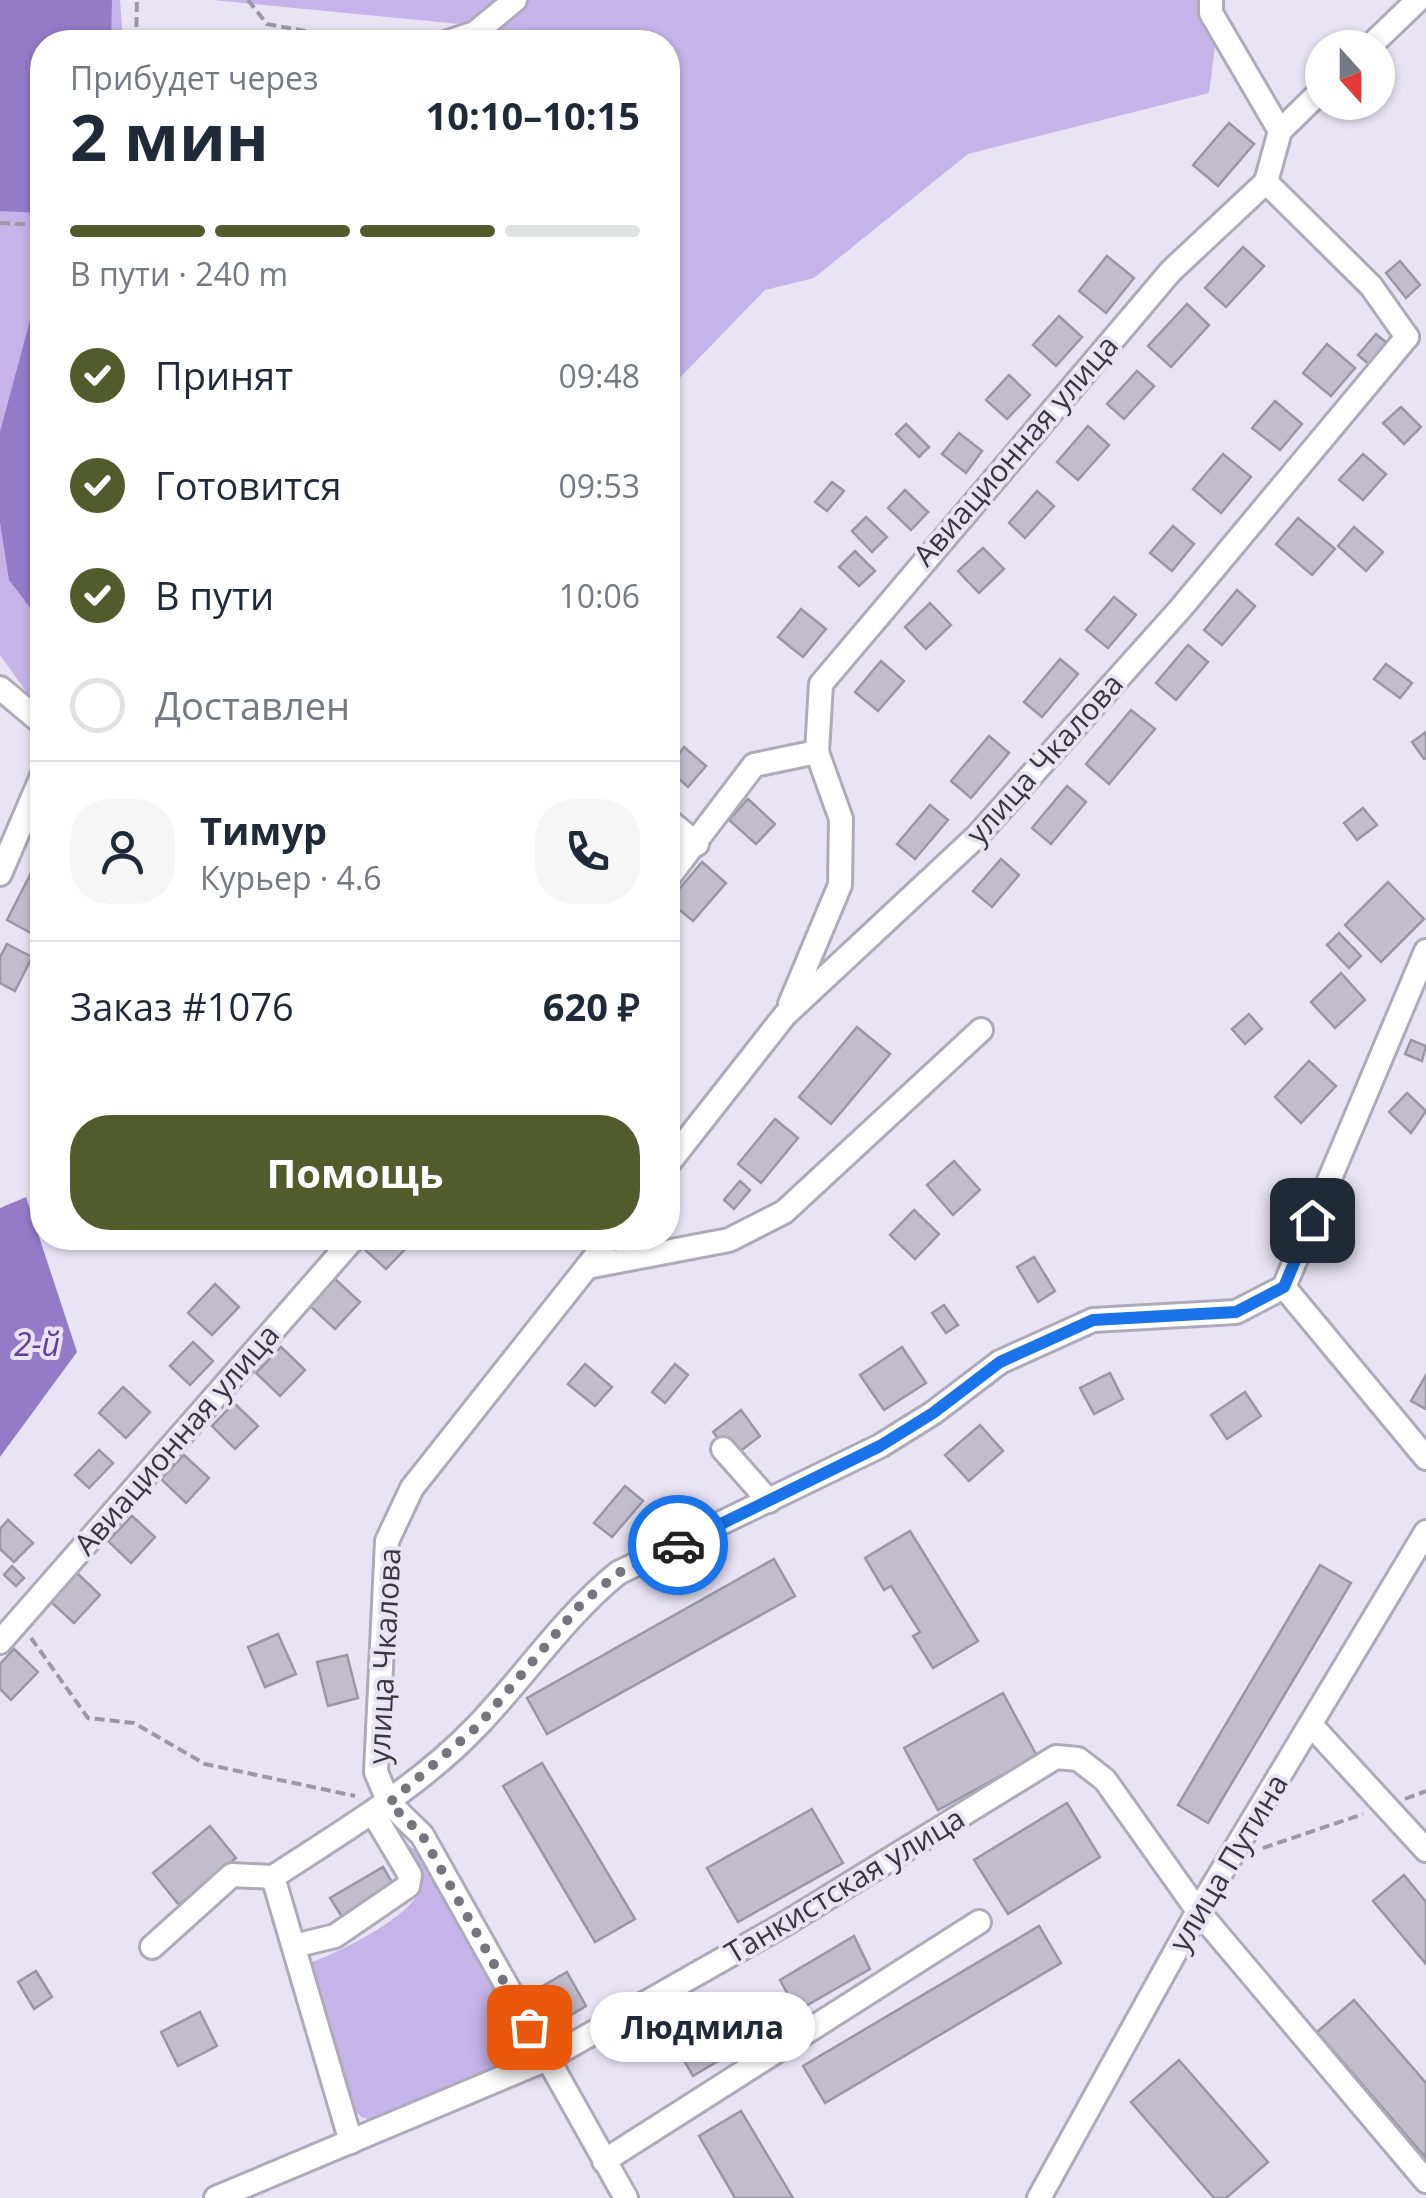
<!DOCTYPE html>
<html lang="ru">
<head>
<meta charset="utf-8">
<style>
  :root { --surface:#fff; --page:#f6f6f7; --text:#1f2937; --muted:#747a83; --line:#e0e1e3; --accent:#525b2b }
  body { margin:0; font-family:"Open Sans",sans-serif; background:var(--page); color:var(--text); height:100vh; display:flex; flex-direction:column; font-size:38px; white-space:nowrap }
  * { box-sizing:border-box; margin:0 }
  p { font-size:32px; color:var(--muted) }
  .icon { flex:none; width:55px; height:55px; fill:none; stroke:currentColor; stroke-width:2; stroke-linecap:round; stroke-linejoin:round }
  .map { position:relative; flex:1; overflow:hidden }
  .drawer { position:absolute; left:30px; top:30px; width:650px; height:1220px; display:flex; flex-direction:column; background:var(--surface); border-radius:40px; box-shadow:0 2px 8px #0004 }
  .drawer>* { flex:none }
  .needle { width:65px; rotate:159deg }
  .fabs { position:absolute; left:1305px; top:30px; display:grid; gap:20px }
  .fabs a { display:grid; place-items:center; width:90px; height:90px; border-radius:50%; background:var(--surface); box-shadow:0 2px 8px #0004; font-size:50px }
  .pin { position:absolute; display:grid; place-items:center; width:85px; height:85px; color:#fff; margin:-42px; border-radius:20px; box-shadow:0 5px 15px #0006 }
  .courier { position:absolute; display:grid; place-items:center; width:100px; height:100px; margin:-50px; border:8px solid #1a73e8; border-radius:50%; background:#fff; color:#222; box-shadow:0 2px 12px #0007 }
  .bubble { position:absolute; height:70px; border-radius:35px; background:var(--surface); box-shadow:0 2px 8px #0004; font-size:32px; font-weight:700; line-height:70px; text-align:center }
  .overview em { font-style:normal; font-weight:700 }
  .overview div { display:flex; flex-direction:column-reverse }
  .overview { display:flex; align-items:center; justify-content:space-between; height:170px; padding:0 40px }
  h1 { font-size:65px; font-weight:700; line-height:75px }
  .bar { display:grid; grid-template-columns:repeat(4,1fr); gap:15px 10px; align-content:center; height:120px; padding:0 40px }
  .bar i { height:12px; border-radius:8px; background:var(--line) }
  .bar .current { background:var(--accent) }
  .bar p { grid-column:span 4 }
  .line { display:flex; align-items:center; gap:25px; padding:0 40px; border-top:2px solid var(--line) }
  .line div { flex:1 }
  .round { display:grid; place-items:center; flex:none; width:105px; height:105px; border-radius:40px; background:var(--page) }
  ol { padding:0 40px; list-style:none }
  li { display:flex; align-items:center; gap:30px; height:110px }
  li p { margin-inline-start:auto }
  li .icon { padding:10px; border-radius:50%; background:var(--accent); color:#fff; stroke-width:4 }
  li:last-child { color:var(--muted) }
  li i { width:55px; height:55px; border:5px solid var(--line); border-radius:50% }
  .action { display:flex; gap:20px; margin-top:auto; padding:20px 40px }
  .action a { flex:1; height:115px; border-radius:40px; background:var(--accent); color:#fff; font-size:40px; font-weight:700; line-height:115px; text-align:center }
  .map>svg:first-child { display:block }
  .green { fill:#c4b4ea }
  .water { fill:#947bc7 }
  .building { fill:#c1bdcd; stroke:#9a96a5; stroke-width:2.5 }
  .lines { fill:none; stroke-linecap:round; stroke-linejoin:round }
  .minor-casing { stroke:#aeaab9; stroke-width:28 }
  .path { stroke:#9c98a5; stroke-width:4; stroke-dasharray:10 5; stroke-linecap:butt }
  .minor { stroke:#fff; stroke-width:22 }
  .done { stroke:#77747e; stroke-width:10; stroke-dasharray:0 18 }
  .route { stroke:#1a73e8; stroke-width:12 }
  .labels { text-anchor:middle; stroke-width:8; stroke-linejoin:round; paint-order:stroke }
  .street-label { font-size:30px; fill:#39373e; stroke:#e9e4f5 }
  .water-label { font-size:32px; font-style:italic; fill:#613d99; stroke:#e9e4f5 }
</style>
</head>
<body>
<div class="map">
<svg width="1426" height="2198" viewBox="0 0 1426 2198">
  <rect width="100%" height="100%" fill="#e9e4f5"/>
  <!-- green -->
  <g class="green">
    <path d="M0,0H120L123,42H42V697L39,700L30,697L0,655Z"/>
    <path d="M212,0H1221L1209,93L968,154L814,278L765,290L668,390V42H471L459,24Z"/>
    <path d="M388,1830L424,1857L525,2038L507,2061L374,2121L361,2117L349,2103L309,1963C333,1956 424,1911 420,1884C418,1866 397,1845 388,1830Z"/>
  </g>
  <!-- water -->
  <g class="water">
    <path d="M0,0H112L111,42H42V213L0,211Z"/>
    <path d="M36,298L42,410V623L9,580L0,522V432Z"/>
    <path d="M26,1197L77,1352L0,1457V1208Z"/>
  </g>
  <!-- building -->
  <g class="building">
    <path d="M1229,123L1254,144L1218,186L1193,165Z"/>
    <path d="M1243,247L1264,266L1226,307L1205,288Z"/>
    <path d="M1107,256L1134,278L1106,313L1079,291Z"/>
    <path d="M1400,261L1420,285L1406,298L1386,273Z"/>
    <path d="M1187,304L1209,325L1171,367L1148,346Z"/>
    <path d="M1059,316L1082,337L1056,366L1033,345Z"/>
    <path d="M1376,334L1389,345L1371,366L1358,355Z"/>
    <path d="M1327,344L1355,368L1331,396L1303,373Z"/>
    <path d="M1137,371L1154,386L1124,419L1107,404Z"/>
    <path d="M1009,375L1030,395L1007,419L986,400Z"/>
    <path d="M1275,401L1302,424L1280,450L1252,428Z"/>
    <path d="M1401,407L1421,427L1404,444L1383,423Z"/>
    <path d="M906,424L929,447L919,457L896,434Z"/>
    <path d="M1088,426L1109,445L1078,480L1057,462Z"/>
    <path d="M959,433L982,451L966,473L942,454Z"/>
    <path d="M1223,454L1251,477L1221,513L1193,489Z"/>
    <path d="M1363,454L1386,474L1363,500L1339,480Z"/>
    <path d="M832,482L844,491L827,511L815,502Z"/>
    <path d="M905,490L928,512L911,530L888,508Z"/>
    <path d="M1037,491L1054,506L1025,538L1009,523Z"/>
    <path d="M866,517L887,537L872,552L852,531Z"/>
    <path d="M1298,518L1335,549L1312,575L1276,544Z"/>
    <path d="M1173,526L1194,544L1172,571L1150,553Z"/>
    <path d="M1354,527L1383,552L1366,571L1338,546Z"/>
    <path d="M983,548L1004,569L979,593L958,571Z"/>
    <path d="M855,551L875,571L859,586L839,567Z"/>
    <path d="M1237,590L1255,606L1222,645L1204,630Z"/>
    <path d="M1114,597L1136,615L1108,648L1086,630Z"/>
    <path d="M930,603L951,625L926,649L905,627Z"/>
    <path d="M801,609L826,629L803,657L778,637Z"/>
    <path d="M1188,645L1208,662L1176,700L1156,683Z"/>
    <path d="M1060,659L1078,674L1042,717L1024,702Z"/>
    <path d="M881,661L904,681L878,711L855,692Z"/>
    <path d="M1386,664L1412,683L1400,698L1374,679Z"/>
    <path d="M1131,710L1155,729L1109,784L1086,764Z"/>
    <path d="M1426,732V758L1424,759L1412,742Z"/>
    <path d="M989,736L1009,753L971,798L951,781Z"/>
    <path d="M684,747L706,766L688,787L668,769Z"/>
    <path d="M1067,786L1086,802L1051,844L1032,828Z"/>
    <path d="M748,799L775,824L756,844L729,820Z"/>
    <path d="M930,805L948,820L915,859L897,844Z"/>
    <path d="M1363,808L1377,825L1357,840L1344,823Z"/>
    <path d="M1001,859L1019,875L992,907L973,891Z"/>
    <path d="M702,862L726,883L693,921L669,901Z"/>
    <path d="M32,871L42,877V939L7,920Z"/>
    <path d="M1388,882L1424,919L1381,962L1345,925Z"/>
    <path d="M1339,933L1361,956L1349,968L1327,945Z"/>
    <path d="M7,944L32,957L15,991L0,983V957Z"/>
    <path d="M1341,973L1365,1000L1335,1028L1311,1002Z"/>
    <path d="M1249,1014L1262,1029L1245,1044L1232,1029Z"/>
    <path d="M857,1027L890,1054L831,1124L799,1097Z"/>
    <path d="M1411,1040L1426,1046L1422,1061L1405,1054Z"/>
    <path d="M1309,1061L1336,1086L1301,1123L1275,1097Z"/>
    <path d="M1407,1093L1426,1111L1411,1133L1389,1112Z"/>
    <path d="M775,1119L798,1138L761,1183L738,1164Z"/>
    <path d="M954,1161L980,1190L953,1215L927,1185Z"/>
    <path d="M740,1181L750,1190L734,1209L724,1200Z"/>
    <path d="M914,1210L939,1234L915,1259L890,1235Z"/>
    <path d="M372,1238H400L408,1246L386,1269L362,1247Z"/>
    <path d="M1034,1257L1055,1291L1038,1302L1017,1267Z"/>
    <path d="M335,1279L360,1302L335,1329L310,1306Z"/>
    <path d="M215,1284L239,1307L212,1335L188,1313Z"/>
    <path d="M944,1305L958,1325L946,1333L932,1313Z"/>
    <path d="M193,1342L213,1361L190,1385L170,1366Z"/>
    <path d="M281,1347L305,1370L280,1396L256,1373Z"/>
    <path d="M902,1347L926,1383L884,1410L860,1375Z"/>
    <path d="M585,1364L612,1387L595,1406L568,1384Z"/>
    <path d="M675,1364L688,1375L665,1403L652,1392Z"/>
    <path d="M1110,1373L1123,1399L1094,1414L1080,1388Z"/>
    <path d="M1426,1375V1409L1411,1401Z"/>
    <path d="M123,1387L150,1412L126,1438L99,1413Z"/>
    <path d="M1245,1392L1261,1416L1227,1439L1211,1415Z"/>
    <path d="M234,1403L258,1426L235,1449L212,1426Z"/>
    <path d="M741,1410L760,1436L733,1457L713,1432Z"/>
    <path d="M980,1425L1003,1451L969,1481L945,1455Z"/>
    <path d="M99,1450L113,1463L89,1488L75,1475Z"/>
    <path d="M184,1455L209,1478L186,1503L161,1479Z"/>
    <path d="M625,1486L643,1501L612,1537L594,1523Z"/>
    <path d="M132,1516L155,1537L131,1563L108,1541Z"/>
    <path d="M8,1520L33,1543L14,1562L0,1549V1529Z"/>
    <path d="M910,1531L978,1641L933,1668L913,1636L920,1632L891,1586L884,1590L865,1558Z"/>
    <path d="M774,1559L795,1596L547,1734L527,1698Z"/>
    <path d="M1320,1565L1351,1583L1208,1823L1178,1805Z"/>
    <path d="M12,1566L24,1578L16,1586L4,1575Z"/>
    <path d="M77,1573L100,1595L74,1623L50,1601Z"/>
    <path d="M278,1634L296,1674L265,1687L248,1647Z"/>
    <path d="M14,1649L38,1672L11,1700L0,1689V1664Z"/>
    <path d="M347,1655L358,1698L328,1706L317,1662Z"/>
    <path d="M1003,1693L1037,1756L938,1810L904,1748Z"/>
    <path d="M542,1763L635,1919L595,1942L503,1786Z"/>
    <path d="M1067,1803L1100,1857L1008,1914L974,1860Z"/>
    <path d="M812,1809L843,1863L738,1922L707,1868Z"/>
    <path d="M210,1826L236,1858L179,1905L153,1873Z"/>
    <path d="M383,1867L396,1889L344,1920L330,1898Z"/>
    <path d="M1404,1875L1426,1902V1964L1373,1901Z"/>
    <path d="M1039,1926L1061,1963L825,2103L803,2066Z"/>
    <path d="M854,1936L870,1969L797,2011L780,1980Z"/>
    <path d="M36,1971L52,1997L34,2009L18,1982Z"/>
    <path d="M567,1972L586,2006L561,2021L541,1987Z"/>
    <path d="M1354,2000L1426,2083V2158L1317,2032Z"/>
    <path d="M748,2002L766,2032L693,2076L675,2045Z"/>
    <path d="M200,2012L217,2046L178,2066L161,2032Z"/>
    <path d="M1179,2060L1268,2162L1226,2198H1214L1131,2102Z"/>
    <path d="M741,2111L793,2198H735L699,2136Z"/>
  </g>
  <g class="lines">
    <!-- minor casing -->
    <g class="minor-casing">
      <g id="minor">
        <path d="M1211,0V13L1280,131L1266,182"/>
        <path d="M448,42L475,33L515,0"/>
        <path d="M1368,48L1418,0"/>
        <path d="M1280,131L1322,90"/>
        <path d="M0,688L42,723"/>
        <path d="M668,820L697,844"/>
        <path d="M0,874L42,776"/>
        <path d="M668,878L754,765L817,752L821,684L1171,271L1266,182L1371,286L1407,337"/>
        <path d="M790,1004L840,885L841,819L817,752"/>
        <path d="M668,1164L785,1015L977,836L1181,608L1407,337"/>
        <path d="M610,1238L412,1488L387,1541L376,1772L389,1803L422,1835L626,2198"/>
        <path d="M587,1267L729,1240L784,1212L981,1030"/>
        <path d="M1284,1287L1426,1458"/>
        <path d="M723,1449L769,1501"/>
        <path d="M0,1642L354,1238"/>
        <path d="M1311,1725L1426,1850"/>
        <path d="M294,1946L335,1936L408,1886L410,1875L373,1813"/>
        <path d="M152,1947L232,1875L273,1877"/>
        <path d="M351,2142L273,1877C344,1830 418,1788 477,1726C526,1675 563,1618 618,1573L880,1446L933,1413L1000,1362L1093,1320L1236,1312L1284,1287L1426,951"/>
        <path d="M604,2161L979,1922"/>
        <path d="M216,2198L547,2059L788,1922L1056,1757L1078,1759L1105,1780L1198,1911L1426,2181"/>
        <path d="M1039,2198L1198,1911L1426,1532"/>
      </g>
    </g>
    <!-- path -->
    <g class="path">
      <path d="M248,0L267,24L365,42"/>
      <path d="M136,42L137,0"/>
      <path d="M0,223L42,225"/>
      <path d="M31,1638L88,1718L134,1723L205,1764L355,1796"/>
      <path d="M1405,1799L1426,1791"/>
      <path d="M1263,1848L1363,1814"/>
    </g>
    <!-- minor -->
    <use href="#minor" class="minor"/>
  </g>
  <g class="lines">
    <!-- done -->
    <path class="done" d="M529,2027L422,1835L389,1803L478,1726L581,1604L618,1573L678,1545"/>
    <!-- route -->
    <path class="route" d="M678,1545L880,1446L933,1413L1000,1362L1093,1320L1236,1312L1284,1287L1312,1220"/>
  </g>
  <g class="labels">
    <!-- street labels -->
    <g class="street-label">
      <text transform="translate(1016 451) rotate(-49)" y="10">Авиационная улица</text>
      <text transform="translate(1045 759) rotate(-48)" y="10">улица Чкалова</text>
      <text transform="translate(177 1440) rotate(-49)" y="10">Авиационная улица</text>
      <text transform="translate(385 1656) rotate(-87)" y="10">улица Чкалова</text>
      <text transform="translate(1229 1863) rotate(-59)" y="10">улица Путина</text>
      <text transform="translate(845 1886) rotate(-31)" y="10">Танкистская улица</text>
    </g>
    <!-- water labels -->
    <g class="water-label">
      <text x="37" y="1356">2-й</text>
    </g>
  </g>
</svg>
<div class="fabs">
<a><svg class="needle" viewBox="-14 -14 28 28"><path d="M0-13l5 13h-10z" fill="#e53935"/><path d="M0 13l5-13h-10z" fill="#747a83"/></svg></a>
</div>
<div class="pin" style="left:529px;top:2027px;background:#ea580c"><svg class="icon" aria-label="bag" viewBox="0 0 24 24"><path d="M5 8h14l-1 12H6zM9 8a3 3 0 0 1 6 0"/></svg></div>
<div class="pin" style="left:1312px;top:1220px;background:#1f2937"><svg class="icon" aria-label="home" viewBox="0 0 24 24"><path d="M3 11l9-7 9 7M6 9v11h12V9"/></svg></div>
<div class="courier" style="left:678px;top:1545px"><svg class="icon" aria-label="car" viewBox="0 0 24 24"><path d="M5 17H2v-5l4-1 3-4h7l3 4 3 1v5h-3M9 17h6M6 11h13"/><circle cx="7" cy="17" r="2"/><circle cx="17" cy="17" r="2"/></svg></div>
<div class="bubble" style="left:590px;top:1992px;width:225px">Людмила</div>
<section class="drawer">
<div class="overview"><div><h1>2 мин</h1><p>Прибудет через</p></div><em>10:10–10:15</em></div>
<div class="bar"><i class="current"></i><i class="current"></i><i class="current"></i><i></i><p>В пути · 240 m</p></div>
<ol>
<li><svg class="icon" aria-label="check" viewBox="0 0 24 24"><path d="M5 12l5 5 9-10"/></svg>Принят<p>09:48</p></li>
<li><svg class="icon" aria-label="check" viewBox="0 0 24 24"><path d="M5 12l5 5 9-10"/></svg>Готовится<p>09:53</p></li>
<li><svg class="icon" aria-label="check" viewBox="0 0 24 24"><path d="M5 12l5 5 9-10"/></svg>В пути<p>10:06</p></li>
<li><i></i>Доставлен</li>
</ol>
<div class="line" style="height:180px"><a class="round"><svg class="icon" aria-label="person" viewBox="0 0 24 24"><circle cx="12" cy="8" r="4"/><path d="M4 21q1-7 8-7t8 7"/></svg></a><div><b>Тимур</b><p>Курьер · 4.6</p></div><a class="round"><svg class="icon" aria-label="phone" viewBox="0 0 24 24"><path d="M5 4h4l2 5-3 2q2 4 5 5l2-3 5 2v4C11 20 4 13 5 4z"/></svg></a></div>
<div class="line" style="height:130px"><div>Заказ #1076</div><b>620 ₽</b></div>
<div class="action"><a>Помощь</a></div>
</section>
</div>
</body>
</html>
